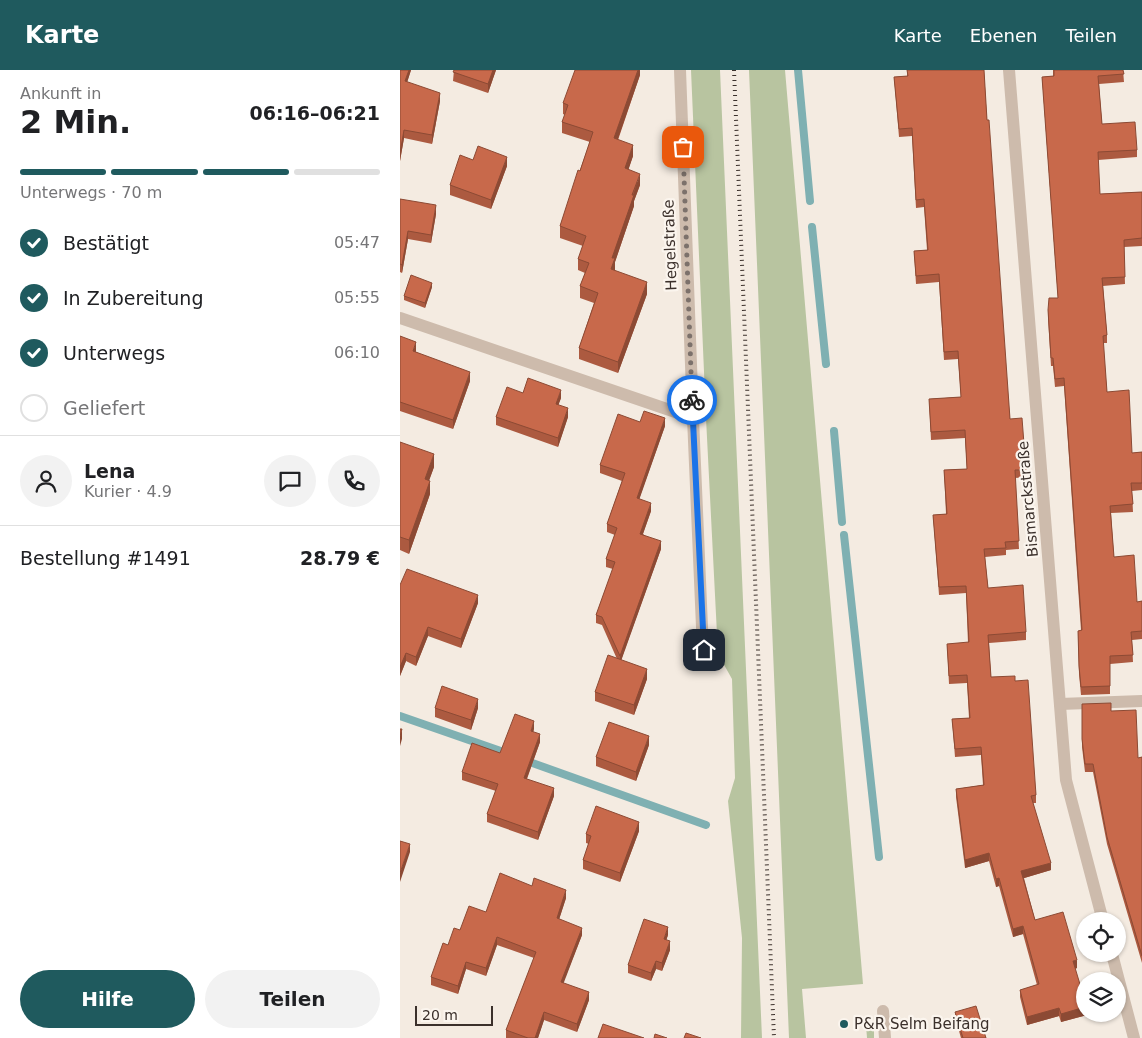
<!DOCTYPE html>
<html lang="de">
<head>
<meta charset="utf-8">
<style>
  :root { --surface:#fff; --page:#f2f2f2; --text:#202124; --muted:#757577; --line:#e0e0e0; --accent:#1f5a5e }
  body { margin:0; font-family:"DejaVu Sans",sans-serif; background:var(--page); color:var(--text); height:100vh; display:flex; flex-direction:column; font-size:19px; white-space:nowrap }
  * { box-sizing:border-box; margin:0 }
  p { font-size:16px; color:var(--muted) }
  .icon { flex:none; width:28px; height:28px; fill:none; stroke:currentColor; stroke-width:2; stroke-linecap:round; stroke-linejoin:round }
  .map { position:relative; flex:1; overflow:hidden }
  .details { display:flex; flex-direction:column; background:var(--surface); width:400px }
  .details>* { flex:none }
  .fabs { position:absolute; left:676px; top:842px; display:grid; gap:10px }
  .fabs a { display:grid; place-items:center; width:50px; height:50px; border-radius:50%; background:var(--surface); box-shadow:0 1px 4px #0004; font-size:25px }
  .scale { position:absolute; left:15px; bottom:12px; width:78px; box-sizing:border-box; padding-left:5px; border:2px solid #3b302b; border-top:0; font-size:14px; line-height:18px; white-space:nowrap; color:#3b302b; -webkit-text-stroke:4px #fbf5ee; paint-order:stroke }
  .pin { position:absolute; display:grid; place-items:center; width:42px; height:42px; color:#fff; margin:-21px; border-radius:10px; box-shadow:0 2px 8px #0006 }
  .courier { position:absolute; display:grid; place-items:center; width:50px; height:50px; margin:-25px; border:4px solid #1a73e8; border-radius:50%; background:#fff; color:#222; box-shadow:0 1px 6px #0007 }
  .head em { font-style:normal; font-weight:800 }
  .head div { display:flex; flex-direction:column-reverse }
  .head { display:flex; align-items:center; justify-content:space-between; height:85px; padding:0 20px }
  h1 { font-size:32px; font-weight:800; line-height:38px }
  .bar { display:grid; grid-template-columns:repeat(4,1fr); gap:8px 5px; align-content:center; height:60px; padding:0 20px }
  .bar i { height:6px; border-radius:4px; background:var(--line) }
  .bar .on { background:var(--accent) }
  .bar p { grid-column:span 4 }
  .line { display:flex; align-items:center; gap:12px; padding:0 20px; border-top:1px solid var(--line) }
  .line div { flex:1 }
  .round { display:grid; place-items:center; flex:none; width:52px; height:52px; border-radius:26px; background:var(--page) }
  ol { padding:0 20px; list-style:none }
  li { display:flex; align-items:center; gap:15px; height:55px }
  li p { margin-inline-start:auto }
  li .icon { padding:5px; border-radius:50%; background:var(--accent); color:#fff; stroke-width:4 }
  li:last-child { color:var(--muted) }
  li i { width:28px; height:28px; border:2px solid var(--line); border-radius:50% }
  .cta { display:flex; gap:10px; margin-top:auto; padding:10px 20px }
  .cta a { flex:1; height:58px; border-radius:30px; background:var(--accent); color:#fff; font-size:20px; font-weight:800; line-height:58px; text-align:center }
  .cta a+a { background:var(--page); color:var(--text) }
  header { display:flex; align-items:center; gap:30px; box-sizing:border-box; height:70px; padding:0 25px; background:var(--accent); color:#fff }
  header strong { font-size:24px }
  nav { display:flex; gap:28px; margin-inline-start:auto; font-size:18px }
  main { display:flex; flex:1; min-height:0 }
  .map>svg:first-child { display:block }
  .green { fill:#b8c4a0 }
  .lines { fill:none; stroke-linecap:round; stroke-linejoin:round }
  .stream { stroke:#7fb0b2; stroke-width:8 }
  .minor { stroke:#cdbbac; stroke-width:12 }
  .rail { stroke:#3b302b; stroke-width:4; stroke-dasharray:1 4; stroke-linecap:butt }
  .wall { fill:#ac5a40 }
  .shaded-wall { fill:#8c4a34 }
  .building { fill:#c8694b; stroke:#8c4a34 }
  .done { stroke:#7c716b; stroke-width:5; stroke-dasharray:0 9 }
  .route { stroke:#1a73e8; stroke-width:6 }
  .poi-dot { fill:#1f5a5e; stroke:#fbf5ee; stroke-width:2 }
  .labels { text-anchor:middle; stroke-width:4.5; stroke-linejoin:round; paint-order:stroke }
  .street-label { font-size:15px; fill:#3b302b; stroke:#fbf5ee }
  .poi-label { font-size:15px; fill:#3b302b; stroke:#fbf5ee; text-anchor:start }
</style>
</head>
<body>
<header>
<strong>Karte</strong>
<nav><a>Karte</a><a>Ebenen</a><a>Teilen</a></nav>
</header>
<main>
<section class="details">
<div class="head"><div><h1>2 Min.</h1><p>Ankunft in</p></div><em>06:16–06:21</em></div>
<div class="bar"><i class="on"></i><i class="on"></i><i class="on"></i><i></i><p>Unterwegs · 70 m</p></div>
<ol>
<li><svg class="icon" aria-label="check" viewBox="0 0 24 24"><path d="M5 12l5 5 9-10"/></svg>Bestätigt<p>05:47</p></li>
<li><svg class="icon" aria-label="check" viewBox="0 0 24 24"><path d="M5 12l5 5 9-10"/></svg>In Zubereitung<p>05:55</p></li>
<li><svg class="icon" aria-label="check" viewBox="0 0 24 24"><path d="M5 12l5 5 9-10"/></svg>Unterwegs<p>06:10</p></li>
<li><i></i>Geliefert</li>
</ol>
<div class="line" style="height:90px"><a class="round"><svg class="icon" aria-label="person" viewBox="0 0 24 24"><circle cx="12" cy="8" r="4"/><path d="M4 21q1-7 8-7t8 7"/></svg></a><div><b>Lena</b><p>Kurier · 4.9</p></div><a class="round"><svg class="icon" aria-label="chat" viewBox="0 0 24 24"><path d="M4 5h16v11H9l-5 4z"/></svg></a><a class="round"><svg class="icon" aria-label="phone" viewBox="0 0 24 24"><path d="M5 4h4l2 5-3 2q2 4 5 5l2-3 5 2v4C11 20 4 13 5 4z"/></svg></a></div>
<div class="line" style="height:65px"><div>Bestellung #1491</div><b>28.79 €</b></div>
<div class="cta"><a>Hilfe</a><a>Teilen</a></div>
</section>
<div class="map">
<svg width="742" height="968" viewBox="0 0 742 968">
  <rect width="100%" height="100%" fill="#f4ebe1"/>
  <!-- green -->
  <g class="green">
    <path d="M291,0H320L362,968H341L342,868L328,731L335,708L332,609L318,584L306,348Z"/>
    <path d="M349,0H385L463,914L402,919L406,968H389Z"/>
    <path d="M470,953L474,958V968H467L466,954Z"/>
  </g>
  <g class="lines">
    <!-- stream -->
    <g class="stream">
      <path d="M398,0L410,131"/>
      <path d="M412,157L426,294"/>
      <path d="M434,361L442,452"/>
      <path d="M444,465L479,787"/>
      <path d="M0,646L109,684"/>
      <path d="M124,690L306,755"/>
    </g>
    <!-- minor -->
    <g class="minor">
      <path d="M280,0L293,348L303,580"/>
      <path d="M609,0L666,710L703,851"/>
      <path d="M0,248L293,348"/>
      <path d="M660,634L742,631"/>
      <path d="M712,884L734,968"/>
      <path d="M483,941L485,968"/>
    </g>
    <!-- rail -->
    <path class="rail" d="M334,0L374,968"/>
  </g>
  <!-- wall -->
  <g class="wall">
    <path d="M0,0H11L7,12L40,31L32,74L4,68L0,91Z"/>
    <path d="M54,0H96L88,23L53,11Z"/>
    <path d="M240,0V5L218,70L233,86L228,100L240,115L234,131V136L215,192L214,200L247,224L218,303L179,289V278L194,233L180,228V216L185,203L178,200V189L183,176L160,168V156L190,72L162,63V52L165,45L163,44V33Z"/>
    <path d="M507,0H584L587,50L610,349L626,400V407L615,408L619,479L606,480V485L585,487L588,518L626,562V570L589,573L591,607L615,611L636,725V733H633L651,800L624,808L635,850L677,898L675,899L687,944V945L661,952L659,946L627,955L620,927V920L637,915L623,864L613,867L599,816L596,817L589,791L565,798L556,727V719L583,715L581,685L555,687L552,649L569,648L567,613L549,614L547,574L568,573L566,523L539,525L533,445L546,444L544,400L567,399L565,368L531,370L529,329L561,327L558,289L544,290L539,212L516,214L514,181L527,180L524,137L516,138L512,66L499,67L494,7L507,6Z"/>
    <path d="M653,0H723L724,12L699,14L702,54L737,80V87L698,90L700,124L742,122V176L724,177L725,214L703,216L707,265V273H703L707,322L732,383L742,382V420L732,421L733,442L711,443L714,487L737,532L742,531V569L732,570L733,592L710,594V624L681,625L679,604L678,561L681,560L664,316L655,317L653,296H651L648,248V240L658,228L642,7L653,6Z"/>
    <path d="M73,90L107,96L91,139L50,125V115Z"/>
    <path d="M0,129L36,144L31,173L8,169L2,203L0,202Z"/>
    <path d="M32,217L25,238L4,230V226Z"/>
    <path d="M0,266L16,282L70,311L53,359L0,341Z"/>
    <path d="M123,323L161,328L158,335L168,347L158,377L96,355V347Z"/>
    <path d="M240,352L265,356L239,429L251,441L243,464L261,479L221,590L247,609L234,645L195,631V622L217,589L202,555L196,553V545L213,499L206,497V489L215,465L207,462V454L222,411L200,403V395Z"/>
    <path d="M0,372L34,397L29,410L30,424L9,484L0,480Z"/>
    <path d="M0,515L78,533L61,578L28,566L16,596L6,591L0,606Z"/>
    <path d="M682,634L711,641L738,688L742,687V893L707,774L693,702H685L682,677Z"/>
    <path d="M35,638H78L71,660L35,647Z"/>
    <path d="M134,659L133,662L140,672L127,709L154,726L138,770L87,752V744L96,721L62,710V702L100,683Z"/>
    <path d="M249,675L236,711L196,696V687Z"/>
    <path d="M239,761L220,812L183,799V790L189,774L186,773V764Z"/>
    <path d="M132,816L166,828L159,849L182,865L163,913L189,930L177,962L144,950L138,968H106V960L134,888L97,875L86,906L66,899L58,924L31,915V907L48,875L60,860L86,842Z"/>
    <path d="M268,865L266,870L270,880L262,901L256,899L251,911L228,903V895Z"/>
    <path d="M555,942L586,968H561L555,947Z"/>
  </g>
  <!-- shaded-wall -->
  <g class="shaded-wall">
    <path d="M9,0H11L5,19V11Z"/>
    <path d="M93,0H96L88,23V14Z"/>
    <path d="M238,0H240V5L214,80V68Z"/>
    <path d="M40,23V31L32,74V65Z"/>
    <path d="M4,60V68L0,91V83Z"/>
    <path d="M233,75V86L225,110V98Z"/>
    <path d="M107,87V96L91,139V130Z"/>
    <path d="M240,104V115L234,131V136L215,192V200L211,211V199L212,188Z"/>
    <path d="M36,135V144L31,173V165Z"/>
    <path d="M8,161V169L2,203V195Z"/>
    <path d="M247,212V224L218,303V292Z"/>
    <path d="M32,213V217L25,238V233Z"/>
    <path d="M16,272V281L13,290V281Z"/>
    <path d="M70,302V311L53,359V350Z"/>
    <path d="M161,320V328L156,342V334Z"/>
    <path d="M168,338V347L158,377V368Z"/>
    <path d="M265,348V356L237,436V428Z"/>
    <path d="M34,384V397L25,422V409Z"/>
    <path d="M30,411V424L9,484V470Z"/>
    <path d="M251,433V441L240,472V464Z"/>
    <path d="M261,471V479L220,594V586Z"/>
    <path d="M78,525V533L61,578V569Z"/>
    <path d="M28,557V566L16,596V587Z"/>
    <path d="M6,583V591L0,606V597Z"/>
    <path d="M247,599V609L234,645V635Z"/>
    <path d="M78,629V638L71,660V650Z"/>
    <path d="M134,651V659L131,669V661Z"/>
    <path d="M2,659V669L0,676V666Z"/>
    <path d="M140,664V672L124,716V708Z"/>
    <path d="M249,666V675L236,711V702Z"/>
    <path d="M154,718V726L138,770V762Z"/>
    <path d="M239,752V761L220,812V803Z"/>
    <path d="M10,774V782L0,812V803Z"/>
    <path d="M589,783V791L565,798V790Z"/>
    <path d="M651,793V800L621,809V801Z"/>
    <path d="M599,808V816L596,817V809Z"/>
    <path d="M166,820V828L157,856V848Z"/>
    <path d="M623,856V864L613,867V859Z"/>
    <path d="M268,857V865L264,877V869Z"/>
    <path d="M182,858V865L161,920V912Z"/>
    <path d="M97,867V875L86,906V898Z"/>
    <path d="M270,871V880L262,901V893Z"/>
    <path d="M677,890V898L673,899V891Z"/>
    <path d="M256,891V899L251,911V903Z"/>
    <path d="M66,892V899L58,924V916Z"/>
    <path d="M189,922V930L177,962V954Z"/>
    <path d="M685,937V944H687V945L661,952V944Z"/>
    <path d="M659,938V946L627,955V947Z"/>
    <path d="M144,942V950L138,968H135Z"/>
  </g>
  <!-- building -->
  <g class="building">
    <path d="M0,0H9L5,11L40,23L32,65L4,60L0,83Z"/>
    <path d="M54,0H93L88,14L53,2Z"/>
    <path d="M175,0H238L214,68L233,75L225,98L240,104L232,125H234L212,188H215L211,199L247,212L218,292L179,278L198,223L180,216L189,193L178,189L186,166L160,156L178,100L180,101L193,62L162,52L168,35L163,33Z"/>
    <path d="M507,0H584L587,50H589L610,349L622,348L626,400H615L619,471L605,472L606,478L584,479L588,518L623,515L626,562L588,565L591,607L615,606V611L628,610L636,725L631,726L651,793L621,801L635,850L663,842L677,890L673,891L685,931V937L661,944L659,938L627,947L620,920L639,914L623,856L613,859L599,808L596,809L589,783L565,790L556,719L584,715L581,677L555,679L552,649L570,648L567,605L549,606L547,574L569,572L566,516L539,517L533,445L547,444L544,400L567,399L565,360L531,362L529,329L561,327L558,281L544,282L539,204L516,206L514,181L528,180L524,129L516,130L512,58L499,59L494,7L508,6Z"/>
    <path d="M654,0H723L724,4L698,6L702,54L735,52L737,80L698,82L700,124L742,122V168L724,170L725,207L702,208L707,265L703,266L707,322L729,320L732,383L742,382V413H731L733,434L710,436L714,487L734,485L737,532L742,531V561L731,562L733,585L710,586V616L681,617L679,596L678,561L682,560L664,308L655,309L653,288H651L648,240L649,228H658L642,7L654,6Z"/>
    <path d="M78,76L107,87L91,130L50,115L60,85L73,90Z"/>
    <path d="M0,129L36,135L31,165L8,161L2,195L0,194Z"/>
    <path d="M11,205L32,213L25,233L4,226Z"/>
    <path d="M0,266L16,272L13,281L70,302L53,350L0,332Z"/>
    <path d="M128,308L161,320L156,334L168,338L158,368L96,347L107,317L123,323Z"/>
    <path d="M244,341L265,348L237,428L251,433L240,464L261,471L220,586L202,547L196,545L215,492L206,489L217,458L207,454L225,403L200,395L218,344L240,352Z"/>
    <path d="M0,372L34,384L25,409L30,411L9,470L0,467Z"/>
    <path d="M7,499L78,525L61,569L28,557L16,587L6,583L0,597V515Z"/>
    <path d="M208,585L247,599L234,635L195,622Z"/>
    <path d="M42,616L78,629L71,650L35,638Z"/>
    <path d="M711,633V641L736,640L738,688L742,687V886L707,767L693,694H685L682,669V634Z"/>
    <path d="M115,644L134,651L131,661L140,664L124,708L154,718L138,762L87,744L98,714L62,702L72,673L100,683Z"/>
    <path d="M209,652L249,666L236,702L196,687Z"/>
    <path d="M0,659H2L0,666Z"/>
    <path d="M196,736L239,752L220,803L183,790L191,766L186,764Z"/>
    <path d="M0,771L10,774L0,803Z"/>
    <path d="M100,803L132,816L134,808L166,820L157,848L182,858L161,912L189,922L177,954L144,942L135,968H128L106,960L136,882L97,867L86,898L66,892L58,916L31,907L43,873L48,875L54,858L60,860L69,836L86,842Z"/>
    <path d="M244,849L268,857L264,869L270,871L262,893L256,891L251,903L228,895Z"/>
    <path d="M576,936L586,968H563L555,942Z"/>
    <path d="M203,954L244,968H198Z"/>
    <path d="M286,963L301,968H284Z"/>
    <path d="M255,964L267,968H254Z"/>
  </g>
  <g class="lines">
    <!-- done -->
    <path class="done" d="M283,77L292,330"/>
    <!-- route -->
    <path class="route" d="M292,330L304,580"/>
  </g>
  <!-- markers -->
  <circle class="poi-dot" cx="444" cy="954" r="5"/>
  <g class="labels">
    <!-- street labels -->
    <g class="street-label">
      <text transform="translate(270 175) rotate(-92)" y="5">Hegelstraße</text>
      <text transform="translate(628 429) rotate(-95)" y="5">Bismarckstraße</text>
    </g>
    <!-- poi labels -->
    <g class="poi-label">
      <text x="454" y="959">P&amp;R Selm Beifang</text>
    </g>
  </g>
</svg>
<div class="fabs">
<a><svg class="icon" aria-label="locate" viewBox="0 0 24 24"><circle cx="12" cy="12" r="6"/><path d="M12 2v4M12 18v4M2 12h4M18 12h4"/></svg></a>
<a><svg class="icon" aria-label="layers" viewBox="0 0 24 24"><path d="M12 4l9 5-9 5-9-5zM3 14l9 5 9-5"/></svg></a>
</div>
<div class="scale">20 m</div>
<div class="pin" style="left:283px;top:77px;background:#ea580c"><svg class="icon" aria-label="bag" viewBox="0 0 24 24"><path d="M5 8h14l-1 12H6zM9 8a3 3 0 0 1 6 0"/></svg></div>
<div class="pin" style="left:304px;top:580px;background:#1f2937"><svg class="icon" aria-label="home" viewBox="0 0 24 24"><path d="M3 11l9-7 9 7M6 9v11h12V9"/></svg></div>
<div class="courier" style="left:292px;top:330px"><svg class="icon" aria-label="bike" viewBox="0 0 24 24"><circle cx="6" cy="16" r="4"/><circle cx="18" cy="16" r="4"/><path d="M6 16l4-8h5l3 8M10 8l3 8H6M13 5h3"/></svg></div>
</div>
</main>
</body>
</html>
